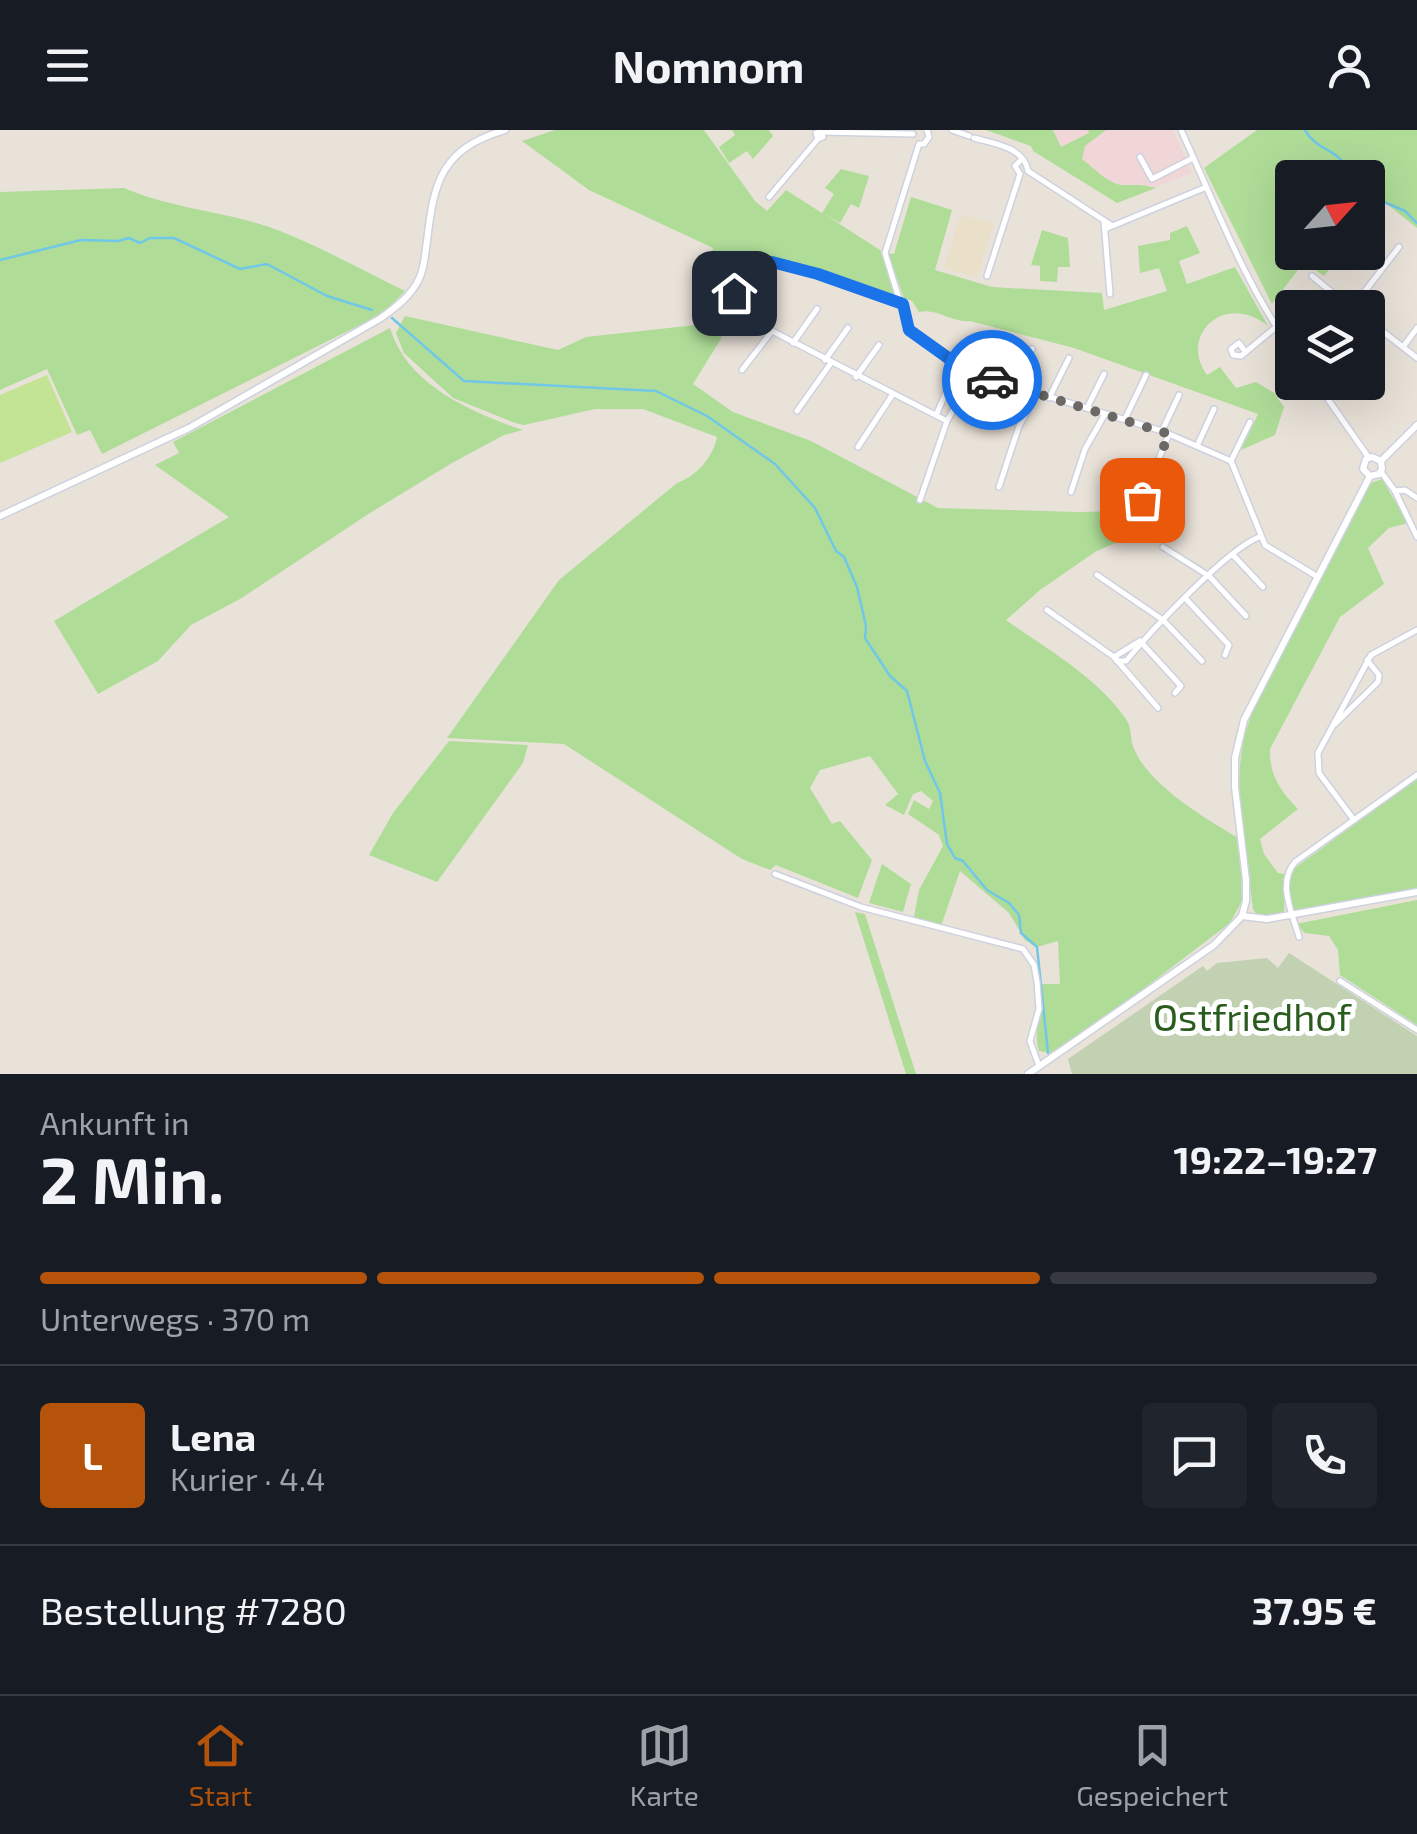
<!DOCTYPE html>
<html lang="de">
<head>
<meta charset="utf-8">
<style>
  :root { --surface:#171b24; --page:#20242c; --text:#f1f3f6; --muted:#9ea1a6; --line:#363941; --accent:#b45309 }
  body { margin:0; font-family:"Exo 2",sans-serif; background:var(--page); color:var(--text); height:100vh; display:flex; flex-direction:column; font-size:38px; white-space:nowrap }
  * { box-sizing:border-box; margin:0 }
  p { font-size:32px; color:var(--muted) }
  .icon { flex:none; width:55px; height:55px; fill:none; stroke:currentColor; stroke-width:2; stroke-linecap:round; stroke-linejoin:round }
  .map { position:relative; height:944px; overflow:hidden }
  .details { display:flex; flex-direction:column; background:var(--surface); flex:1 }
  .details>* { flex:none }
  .needle { width:65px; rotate:63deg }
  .controls { position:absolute; left:1275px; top:30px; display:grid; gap:20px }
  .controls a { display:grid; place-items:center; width:110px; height:110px; border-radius:10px; background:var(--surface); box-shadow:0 10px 40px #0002; font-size:50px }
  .pin { position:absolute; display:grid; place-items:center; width:85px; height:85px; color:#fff; margin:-42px; border-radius:20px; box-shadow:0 5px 15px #0006 }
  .courier { position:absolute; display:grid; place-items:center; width:100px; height:100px; margin:-50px; border:8px solid #1a73e8; border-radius:50%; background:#fff; color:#222; box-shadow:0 2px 12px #0007 }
  .summary em { font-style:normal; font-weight:700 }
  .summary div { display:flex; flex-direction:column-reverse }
  .summary { display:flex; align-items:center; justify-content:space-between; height:170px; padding:0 40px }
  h1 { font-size:65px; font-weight:700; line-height:75px }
  .bar { display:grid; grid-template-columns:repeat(4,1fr); gap:15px 10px; align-content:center; height:120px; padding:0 40px }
  .bar i { height:12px; border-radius:8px; background:var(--line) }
  .bar .on { background:var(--accent) }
  .bar p { grid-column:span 4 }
  .line { display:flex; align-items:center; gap:25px; padding:0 40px; border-top:2px solid var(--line) }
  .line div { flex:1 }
  .round { display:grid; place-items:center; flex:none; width:105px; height:105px; border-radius:10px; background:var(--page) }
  header { display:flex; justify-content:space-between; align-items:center; height:130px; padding:0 40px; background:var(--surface); font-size:45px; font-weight:700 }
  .tab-bar { display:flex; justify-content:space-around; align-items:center; height:140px; border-top:2px solid var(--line); background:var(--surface); font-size:28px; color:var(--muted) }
  .tab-bar a { display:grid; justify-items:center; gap:5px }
  .tab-bar .on { color:var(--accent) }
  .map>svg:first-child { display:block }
  .education { fill:#eadfc8 }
  .medical { fill:#f0d6d7 }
  .green { fill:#afdd98 }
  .cemetery { fill:#c1d1b1 }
  .pitch { fill:#c2e494 }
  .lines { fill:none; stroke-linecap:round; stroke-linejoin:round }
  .stream { stroke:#70c7e6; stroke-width:2.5 }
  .street-casing { stroke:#ced1df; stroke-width:8 }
  .secondary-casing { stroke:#ced1df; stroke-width:9 }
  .street { stroke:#fff; stroke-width:5 }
  .secondary { stroke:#fff; stroke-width:6 }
  .done { stroke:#6b6865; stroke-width:10; stroke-dasharray:0 18 }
  .route { stroke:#1a73e8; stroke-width:12 }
  .labels { text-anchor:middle; stroke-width:10; stroke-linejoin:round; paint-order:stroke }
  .park-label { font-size:38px; fill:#2a5d1d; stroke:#fff }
</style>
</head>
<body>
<header><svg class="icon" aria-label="menu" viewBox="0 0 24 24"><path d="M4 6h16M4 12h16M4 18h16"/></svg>Nomnom<svg class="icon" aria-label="person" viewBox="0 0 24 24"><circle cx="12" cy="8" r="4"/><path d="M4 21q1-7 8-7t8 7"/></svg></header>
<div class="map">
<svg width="1417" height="944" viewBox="0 0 1417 944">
  <rect width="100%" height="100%" fill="#e9e2d9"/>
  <!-- education -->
  <path class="education" d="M961,84L994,94L977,148L944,138Z"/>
  <!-- medical -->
  <path class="medical" d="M1003,0H1173L1192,43L1121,71L1095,51Z"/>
  <!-- green -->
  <g class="green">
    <path d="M555,0H704L755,71L767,81L786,60L822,83L834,64L825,58L841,39L869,46L859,78L851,74L840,93L824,84L880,120L898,166C844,149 785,125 728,127L707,145L713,118L589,60L522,11Z"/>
    <path d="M732,0H769L773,6L753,29L747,21L729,33L719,17L735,5Z"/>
    <path d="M986,0H1053L1061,17L1089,3L1088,0H1106L1085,16L1082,29C1093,37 1109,55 1123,55C1136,55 1142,54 1156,58L1117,73L1033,21L1031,16Z"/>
    <path d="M1257,0H1417V98L1382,70L1368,89V48H1292V122L1342,123L1324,146L1304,132L1272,174L1204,38Z"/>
    <path d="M124,58C175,80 229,81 280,101C323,118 364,141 405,161L382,184L102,324L90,300L77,305L47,239L0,260V62Z"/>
    <path d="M911,67L952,80L935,140L992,157L1102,163L1104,180L1167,161L1159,138L1140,143L1138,116L1170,110V103L1187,96L1200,123L1179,131L1187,154L1235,137L1268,196C1225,161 1178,205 1207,245L1220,237L1236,258L1256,252L1274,263L1284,277L1275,305L1241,320L1258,284L1074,218L970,191C951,193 938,178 919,182L912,171L904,168L888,123L894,124Z"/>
    <path d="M1042,100L1068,108L1070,137H1058L1057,152L1040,151V136L1031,135Z"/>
    <path d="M405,186L558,220L586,207L705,194L722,207L693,254L733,282L811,311L938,378L1078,382L1130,381L1182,372L1181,383L1095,422L1040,460L1006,490C1047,519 1097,547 1126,589C1132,598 1130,609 1134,619C1150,656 1206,689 1240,709L1242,771L1230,793L1113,882L1050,923L1039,921C1033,902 1041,876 1040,854H1060L1058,811L1037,817L1025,810L1009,783L960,741L941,796L914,787L919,760L943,716L939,705L908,684L914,670L929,679L933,671L921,661L913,664L904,685L885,675L898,664L870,626L820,640L810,658L832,694L840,691L872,730L858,768L776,735L770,740L742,729L564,614L447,608L559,450L677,353C697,346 713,327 717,307L643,279H595L524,295L515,293L453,268L404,223L396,203Z"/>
    <path d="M390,198C407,255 471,282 523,300L504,305L452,333L370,383L240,469L191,495L158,531L98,564L54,491L229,387L155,335L179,323L173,312Z"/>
    <path d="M1382,349L1408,393L1389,398L1368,418L1384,454L1340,487L1270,619C1269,644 1280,661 1298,679L1260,709L1264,724L1278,743L1285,744L1284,783L1259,788L1253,779C1245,713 1226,641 1254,579L1371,353Z"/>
    <path d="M449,611L528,615L523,633L437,752L369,725L393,683Z"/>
    <path d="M1417,649V758L1296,781L1292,779L1288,750L1292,740Z"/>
    <path d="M882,734L911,754L903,782L869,773Z"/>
    <path d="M1417,770V895L1340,845L1338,820L1329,806L1305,803L1296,794Z"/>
    <path d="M855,782L865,784L916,944H906Z"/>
  </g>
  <!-- cemetery -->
  <path class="cemetery" d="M1289,823L1417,906V944H1072L1068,929L1203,836L1207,841L1217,833L1267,828L1278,838Z"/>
  <!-- pitch -->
  <path class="pitch" d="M47,245L72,302L0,333V265Z"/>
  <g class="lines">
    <!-- stream -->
    <g class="stream">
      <path d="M1305,0C1316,19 1331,18 1342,31C1350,40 1341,39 1353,43C1375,53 1381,44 1384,72L1405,81L1417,93"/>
      <path d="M0,130L81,110L118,111L129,108L140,113L150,108H174L240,139L267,134L327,166L372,180"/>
      <path d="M392,188L464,251L656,261L707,286L775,334L815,378L836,421L844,427L857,457L866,496L865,508L890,546L907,561L925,631L940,663L947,714L955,728L963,731L987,760L1009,773L1019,785L1021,803L1037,817L1048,923"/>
    </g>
    <!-- street casing -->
    <g class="street-casing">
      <g id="street">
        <path d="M927,0L929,7L924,14H919L885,123L909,201L974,244L1162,301L1231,331L1265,415L1318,447"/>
        <path d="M952,0L969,6"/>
        <path d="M1181,0C1216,76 1243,151 1292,220"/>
        <path d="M822,2L913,4"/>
        <path d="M974,8C995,14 1024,17 1028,41L1111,95"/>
        <path d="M1140,27L1152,49L1193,28"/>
        <path d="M769,67L818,9L816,3L821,1L823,7L818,9"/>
        <path d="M1104,91L1110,164"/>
        <path d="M1105,99L1204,58"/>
        <path d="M987,146L1020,44L1015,36L1021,30"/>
        <path d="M1312,146L1351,178"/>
        <path d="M748,166L741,172L734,165L742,158L748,166L772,132L819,144L903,174"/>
        <path d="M1352,178L1399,117"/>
        <path d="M1368,190L1417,228"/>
        <path d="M793,213L817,179"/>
        <path d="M1403,217L1417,198"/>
        <path d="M1244,220L1239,213L1231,219L1233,225L1241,226L1276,197"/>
        <path d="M825,230L848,198"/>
        <path d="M742,240L772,201L947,291"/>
        <path d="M978,245L996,210"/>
        <path d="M856,247L879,215"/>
        <path d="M1316,252L1369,328"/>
        <path d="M1013,257L1032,219"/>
        <path d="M1049,268L1069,228"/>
        <path d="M1087,278L1104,244"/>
        <path d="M797,281L831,233"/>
        <path d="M937,283L958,235"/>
        <path d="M1125,289L1146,245"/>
        <path d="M1162,301L1179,265"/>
        <path d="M1197,316L1214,279"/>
        <path d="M858,317L893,264"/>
        <path d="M1231,331L1250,292"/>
        <path d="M1381,342L1395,361L1417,407"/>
        <path d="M999,357L1019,296L1037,264"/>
        <path d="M1395,361L1405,360L1417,368"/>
        <path d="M1071,362L1085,319L1105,284"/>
        <path d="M920,370L947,291L974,244"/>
        <path d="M1142,370L1169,304"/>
        <path d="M1163,417L1209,446L1246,486"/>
        <path d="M1233,425L1263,457"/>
        <path d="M1097,445L1163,490L1202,531"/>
        <path d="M1186,469L1229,515L1225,525"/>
        <path d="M1047,480L1114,527L1158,578"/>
        <path d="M1140,511L1181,556L1175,563"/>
        <path d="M1114,527L1140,511"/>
        <path d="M1117,531H1126C1150,502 1226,420 1259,407"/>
        <path d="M1335,594L1378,552L1379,545L1367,530"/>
        <path d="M1354,690L1319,643L1318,623L1371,525L1417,500"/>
        <path d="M775,744L861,777L1023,819L1034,835L1037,852L1039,879L1030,911L1039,936"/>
        <path d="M1299,807C1292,783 1277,753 1295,732L1417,645"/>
        <path d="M1340,851L1417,900"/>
      </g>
    </g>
    <!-- secondary casing -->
    <g class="secondary-casing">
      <g id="secondary">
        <path d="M1370,346L1363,339L1366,329L1372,327L1381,331"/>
        <path d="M0,386L189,298L381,188C396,177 411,166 419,149C425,137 425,123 427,111C434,50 442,19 505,0"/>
        <path d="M1242,786L1267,789L1417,762"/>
        <path d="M1028,944L1214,815L1242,786L1246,771V750L1235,657V628L1244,590L1370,346L1379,344L1382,339L1381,331L1417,295"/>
      </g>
    </g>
    <!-- street -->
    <use href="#street" class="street"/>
    <!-- secondary -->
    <use href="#secondary" class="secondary"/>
  </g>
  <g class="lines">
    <!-- done -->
    <path class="done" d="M992,250L1169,304L1142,370"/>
    <!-- route -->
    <path class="route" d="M734,163L742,158L748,166L772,132L818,144L903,174L909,200L958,235L992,250"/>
  </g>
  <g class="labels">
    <!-- park labels -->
    <g class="park-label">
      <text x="1252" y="901">Ostfriedhof</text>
    </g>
  </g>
</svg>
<div class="controls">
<a><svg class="needle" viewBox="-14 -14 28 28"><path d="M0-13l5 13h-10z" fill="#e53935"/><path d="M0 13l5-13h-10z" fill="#9ea1a6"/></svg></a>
<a><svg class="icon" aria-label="layers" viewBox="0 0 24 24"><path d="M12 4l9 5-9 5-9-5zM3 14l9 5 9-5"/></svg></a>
</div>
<div class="pin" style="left:1142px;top:370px;background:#ea580c"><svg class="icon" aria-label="bag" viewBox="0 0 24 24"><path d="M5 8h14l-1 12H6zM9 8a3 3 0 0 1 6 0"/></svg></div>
<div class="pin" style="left:734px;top:163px;background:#1f2937"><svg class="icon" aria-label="home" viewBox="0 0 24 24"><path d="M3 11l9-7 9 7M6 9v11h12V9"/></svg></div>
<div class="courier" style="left:992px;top:250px"><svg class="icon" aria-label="car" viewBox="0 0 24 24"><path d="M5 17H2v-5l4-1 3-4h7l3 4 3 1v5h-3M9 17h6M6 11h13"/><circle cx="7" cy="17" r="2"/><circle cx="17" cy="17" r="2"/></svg></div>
</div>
<section class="details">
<div class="summary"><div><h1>2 Min.</h1><p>Ankunft in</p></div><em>19:22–19:27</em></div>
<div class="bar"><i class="on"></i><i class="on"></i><i class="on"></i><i></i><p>Unterwegs · 370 m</p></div>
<div class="line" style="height:180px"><b class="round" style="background:var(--accent);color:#fff">L</b><div><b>Lena</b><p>Kurier · 4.4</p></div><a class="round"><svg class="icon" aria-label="chat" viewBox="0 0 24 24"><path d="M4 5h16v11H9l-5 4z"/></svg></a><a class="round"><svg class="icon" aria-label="phone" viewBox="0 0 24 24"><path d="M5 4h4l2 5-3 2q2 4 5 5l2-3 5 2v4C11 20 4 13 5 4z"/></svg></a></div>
<div class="line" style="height:130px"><div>Bestellung #7280</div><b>37.95 €</b></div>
</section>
<nav class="tab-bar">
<a class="on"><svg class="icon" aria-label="home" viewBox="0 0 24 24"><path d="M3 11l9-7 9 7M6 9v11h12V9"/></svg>Start</a>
<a><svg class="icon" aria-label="map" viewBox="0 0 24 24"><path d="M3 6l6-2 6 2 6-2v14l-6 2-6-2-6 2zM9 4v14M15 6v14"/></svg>Karte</a>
<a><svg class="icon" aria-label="saved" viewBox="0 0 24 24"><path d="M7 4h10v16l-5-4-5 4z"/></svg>Gespeichert</a>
</nav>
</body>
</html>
